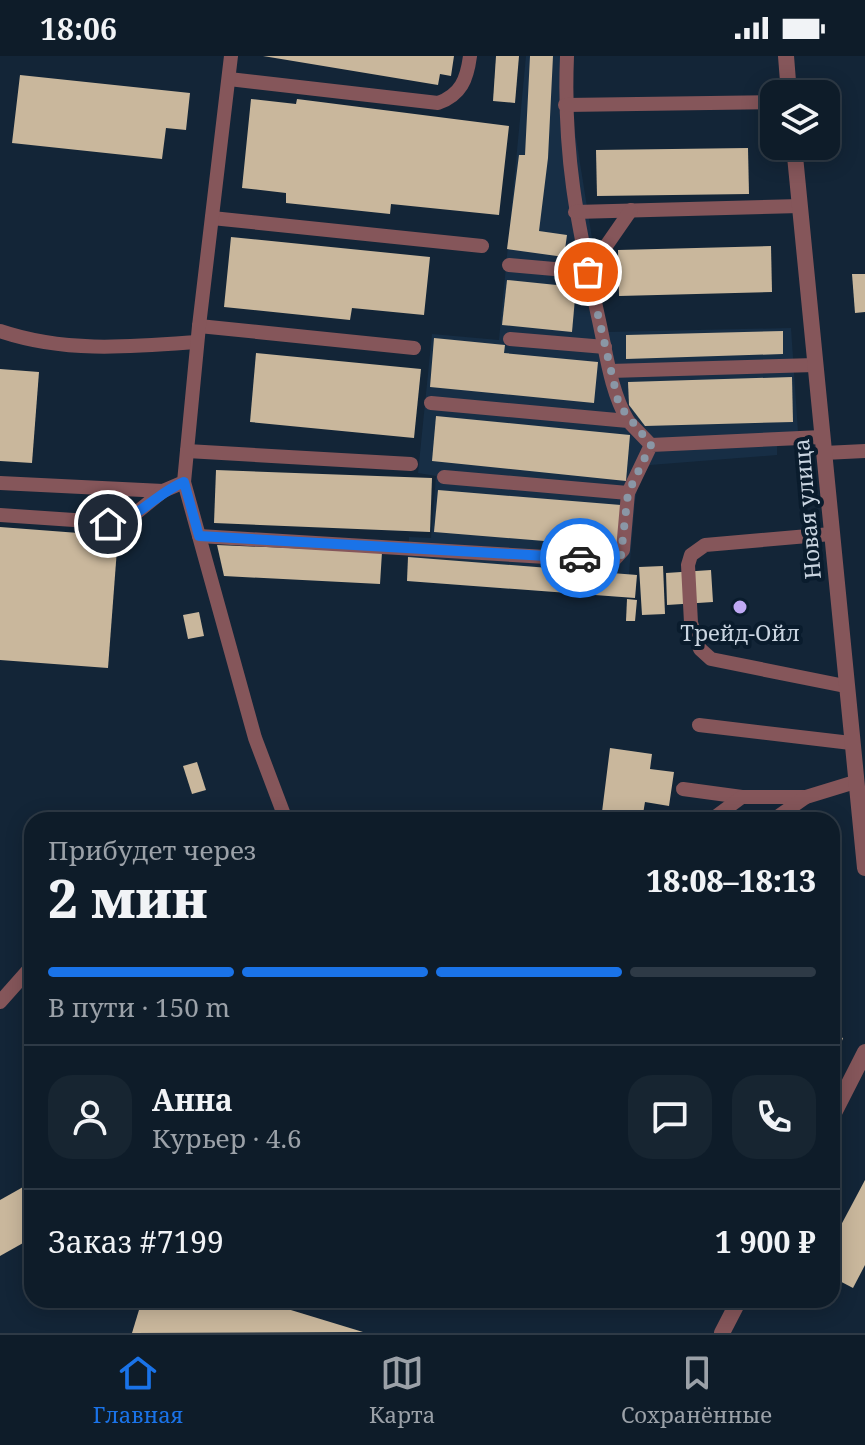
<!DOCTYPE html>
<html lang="ru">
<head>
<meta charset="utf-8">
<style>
  :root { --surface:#0e1c29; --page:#172531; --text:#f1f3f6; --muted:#9ba1a8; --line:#2e3a46; --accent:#1a73e8 }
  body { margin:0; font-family:"Noto Serif",serif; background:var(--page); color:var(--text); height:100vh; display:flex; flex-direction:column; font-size:30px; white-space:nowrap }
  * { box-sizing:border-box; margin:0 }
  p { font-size:26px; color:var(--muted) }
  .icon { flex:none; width:44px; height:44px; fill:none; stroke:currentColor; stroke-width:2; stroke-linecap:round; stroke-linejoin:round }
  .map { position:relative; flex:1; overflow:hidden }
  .panel { position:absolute; left:24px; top:756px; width:816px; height:496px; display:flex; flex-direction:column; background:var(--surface); border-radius:24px; box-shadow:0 4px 20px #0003,0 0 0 2px var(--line) }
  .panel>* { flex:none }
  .tools { position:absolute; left:760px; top:24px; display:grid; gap:16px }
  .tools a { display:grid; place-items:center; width:80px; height:80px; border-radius:16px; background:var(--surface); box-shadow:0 4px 20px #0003,0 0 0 2px var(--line); font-size:40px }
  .pin { position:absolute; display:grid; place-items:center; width:68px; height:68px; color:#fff; margin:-34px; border:4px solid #fff; border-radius:50%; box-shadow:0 2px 8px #0007 }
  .courier { position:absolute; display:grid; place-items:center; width:80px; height:80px; margin:-40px; border:6px solid #1a73e8; border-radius:50%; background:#fff; color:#222; box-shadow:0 2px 10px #0007 }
  .headline em { font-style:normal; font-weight:800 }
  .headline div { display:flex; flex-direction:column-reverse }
  .headline { display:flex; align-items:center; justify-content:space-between; height:136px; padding:0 24px }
  h1 { font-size:52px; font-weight:800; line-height:60px }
  .bar { display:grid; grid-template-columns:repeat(4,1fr); gap:12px 8px; align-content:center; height:96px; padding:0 24px }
  .bar i { height:10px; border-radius:6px; background:var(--line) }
  .bar .on { background:var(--accent) }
  .bar p { grid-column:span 4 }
  .line { display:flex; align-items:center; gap:20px; padding:0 24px; border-top:2px solid var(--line) }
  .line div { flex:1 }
  .round { display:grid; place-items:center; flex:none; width:84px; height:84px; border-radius:24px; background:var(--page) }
  .status { display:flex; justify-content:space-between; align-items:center; height:56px; padding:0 40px; background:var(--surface); direction:ltr }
  .status svg { height:22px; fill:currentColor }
  .tab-bar { display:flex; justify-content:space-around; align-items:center; height:112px; border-top:2px solid var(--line); background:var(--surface); font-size:22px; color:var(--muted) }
  .tab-bar a { display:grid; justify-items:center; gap:4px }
  .tab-bar .on { color:var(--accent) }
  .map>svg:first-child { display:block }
  .built { fill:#172e45 }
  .building { fill:#c9b79c }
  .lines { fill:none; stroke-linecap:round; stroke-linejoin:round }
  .service { stroke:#85565a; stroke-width:14 }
  .minor { stroke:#85565a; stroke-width:16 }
  .tertiary { stroke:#85565a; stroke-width:16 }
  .done { stroke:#8a97a6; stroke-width:8; stroke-dasharray:0 14.4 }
  .route { stroke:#1a73e8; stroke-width:10 }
  .poi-dot { fill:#bfa9f4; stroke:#0a1c2d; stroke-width:3 }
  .labels { text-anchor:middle; stroke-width:8; stroke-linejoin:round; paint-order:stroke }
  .street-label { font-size:22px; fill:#cad5e1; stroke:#0a1c2d }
  .poi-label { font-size:22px; fill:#cad5e1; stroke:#0a1c2d }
</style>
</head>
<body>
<div class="status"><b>18:06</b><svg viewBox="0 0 49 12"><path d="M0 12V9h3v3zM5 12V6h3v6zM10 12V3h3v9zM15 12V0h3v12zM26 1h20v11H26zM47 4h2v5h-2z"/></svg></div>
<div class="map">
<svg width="865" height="1277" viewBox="0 0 865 1277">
  <rect width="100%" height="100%" fill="#132537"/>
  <!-- built -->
  <path class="built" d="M526,0H573L572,57L607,276L791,272L798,376L777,378V399L650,409L639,425L635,445L629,518L637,519L635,542L407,525L409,481L431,482L436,420L418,417L432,278L499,284Z"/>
  <!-- building -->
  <g class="building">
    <path d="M263,0H454L451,20L440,18L438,29Z"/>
    <path d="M496,0H519L515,47L493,45Z"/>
    <path d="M530,0H553L548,102L539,175L567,179L564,201L507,193L519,99H525Z"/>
    <path d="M20,19L190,37L186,74L166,72L162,103L12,87Z"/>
    <path d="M251,43L296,48L297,43L509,70L499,159L391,148L390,158L286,147V137L242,132Z"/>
    <path d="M748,92L749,138L597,140L596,94Z"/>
    <path d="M231,181L430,201L424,259L352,252L350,264L224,251Z"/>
    <path d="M771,190L772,236L619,240L618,194Z"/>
    <path d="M852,218H865V256L855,257Z"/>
    <path d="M507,224L576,231L572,276L502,269Z"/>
    <path d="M783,275V298L626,303V279Z"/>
    <path d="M434,282L505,289L504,297L598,306L594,347L430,331Z"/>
    <path d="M256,297L421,313L414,382L250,366Z"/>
    <path d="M0,313L39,316L32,407L0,405Z"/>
    <path d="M792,321L793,366L645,370L629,349L628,326Z"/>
    <path d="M436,360L630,379L626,425L432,405Z"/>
    <path d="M216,414L432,422L430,476L214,467Z"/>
    <path d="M438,434L621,449L617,491L434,476Z"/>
    <path d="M0,471L118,480L108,612L0,604Z"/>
    <path d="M217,489L382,496L380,528L224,520Z"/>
    <path d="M408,501L637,519L635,542L407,525Z"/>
    <path d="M663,510L665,558L642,559L639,511Z"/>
    <path d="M711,514L713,546L667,549L666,517Z"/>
    <path d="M627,543L637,544L635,565H626Z"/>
    <path d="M199,556L204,580L188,583L183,559Z"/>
    <path d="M610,692L652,698L650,713L674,716L669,750L645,746L642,764H601Z"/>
    <path d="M197,706L206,734L192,738L183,710Z"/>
    <path d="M832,978L843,982L832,1012Z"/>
    <path d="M865,1124V1209L853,1232L832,1221V1186Z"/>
    <path d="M32,1126V1182L0,1200V1144Z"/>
    <path d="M142,1244H258L363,1276L132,1277Z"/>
  </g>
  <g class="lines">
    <!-- service -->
    <g class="service">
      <path d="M567,0C563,98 577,166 598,260C606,295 610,334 628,365"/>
      <path d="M229,23L438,47C461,39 467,23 470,0"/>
      <path d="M565,49L774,46"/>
      <path d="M575,156L800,150"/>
      <path d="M212,162L482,190"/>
      <path d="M509,209L588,216L631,154"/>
      <path d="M199,270L414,292"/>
      <path d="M0,275C65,297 130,291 197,286"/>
      <path d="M510,283L605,291"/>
      <path d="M610,315L815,309"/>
      <path d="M431,347L628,365L651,389"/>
      <path d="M187,395L411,408"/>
      <path d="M824,397L865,395"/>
      <path d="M444,421L628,437"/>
      <path d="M184,426L255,682L286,764"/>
      <path d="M0,427L163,435L184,426L199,270L231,0"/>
      <path d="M0,459L118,467L136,457L163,435"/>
      <path d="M831,478L705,489L691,499L688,509L691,567L700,593L711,603L845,630"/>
      <path d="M199,480L613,505L623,494L628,437L651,389L822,381"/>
      <path d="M699,669L851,687"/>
      <path d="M683,733L742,741"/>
      <path d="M711,764L742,741H806"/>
      <path d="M773,764L806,741L855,726"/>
      <path d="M0,946L32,910"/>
    </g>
    <!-- minor -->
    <g class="minor">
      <path d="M832,1061L865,996"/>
      <path d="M722,1277L739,1244"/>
    </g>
    <!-- tertiary -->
    <g class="tertiary">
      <path d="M786,0L789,38"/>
      <path d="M794,90L865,812"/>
    </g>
  </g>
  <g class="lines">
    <!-- done -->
    <path class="done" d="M580,502L613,505L621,499L628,437L651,389L619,349L588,216"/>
    <!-- route -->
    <path class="route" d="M108,468C138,464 156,437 184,426L199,480L580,502"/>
  </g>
  <!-- markers -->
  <circle class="poi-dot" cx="740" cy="551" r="8"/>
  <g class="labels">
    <!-- street labels -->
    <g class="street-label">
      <text transform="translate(807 453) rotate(-95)" y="8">Новая улица</text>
    </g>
    <!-- poi labels -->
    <g class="poi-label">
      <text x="740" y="585">Трейд-Ойл</text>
    </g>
  </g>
</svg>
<div class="tools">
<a><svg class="icon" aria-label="layers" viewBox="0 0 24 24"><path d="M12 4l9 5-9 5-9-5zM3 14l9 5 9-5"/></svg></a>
</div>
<div class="pin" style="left:588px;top:216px;background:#ea580c"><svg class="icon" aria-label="bag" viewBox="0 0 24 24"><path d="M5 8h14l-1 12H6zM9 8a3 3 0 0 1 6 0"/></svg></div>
<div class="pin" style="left:108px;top:468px;background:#1f2937"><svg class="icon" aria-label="home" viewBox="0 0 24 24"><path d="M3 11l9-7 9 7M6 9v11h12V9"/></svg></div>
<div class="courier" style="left:580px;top:502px"><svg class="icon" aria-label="car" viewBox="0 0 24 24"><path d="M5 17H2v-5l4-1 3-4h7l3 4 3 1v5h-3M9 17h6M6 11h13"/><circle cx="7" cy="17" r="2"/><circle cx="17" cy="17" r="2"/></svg></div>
<section class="panel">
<div class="headline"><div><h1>2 мин</h1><p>Прибудет через</p></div><em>18:08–18:13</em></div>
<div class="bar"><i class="on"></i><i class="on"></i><i class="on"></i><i></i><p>В пути · 150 m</p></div>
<div class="line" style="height:144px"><a class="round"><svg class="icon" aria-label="person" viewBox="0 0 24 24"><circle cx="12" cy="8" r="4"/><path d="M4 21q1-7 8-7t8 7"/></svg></a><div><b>Анна</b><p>Курьер · 4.6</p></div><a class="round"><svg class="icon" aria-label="chat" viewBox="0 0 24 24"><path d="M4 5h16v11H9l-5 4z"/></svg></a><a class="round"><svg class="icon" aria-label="phone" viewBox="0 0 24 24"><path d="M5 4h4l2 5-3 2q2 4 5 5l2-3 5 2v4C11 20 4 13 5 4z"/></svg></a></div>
<div class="line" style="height:104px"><div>Заказ #7199</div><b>1 900 ₽</b></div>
</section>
</div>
<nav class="tab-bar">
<a class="on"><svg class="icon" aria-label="home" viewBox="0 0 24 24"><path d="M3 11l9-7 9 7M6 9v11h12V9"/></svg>Главная</a>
<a><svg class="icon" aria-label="map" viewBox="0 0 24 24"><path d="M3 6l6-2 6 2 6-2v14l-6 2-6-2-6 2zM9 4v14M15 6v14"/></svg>Карта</a>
<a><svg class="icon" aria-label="saved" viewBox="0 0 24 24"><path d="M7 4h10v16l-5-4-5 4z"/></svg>Сохранённые</a>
</nav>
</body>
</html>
